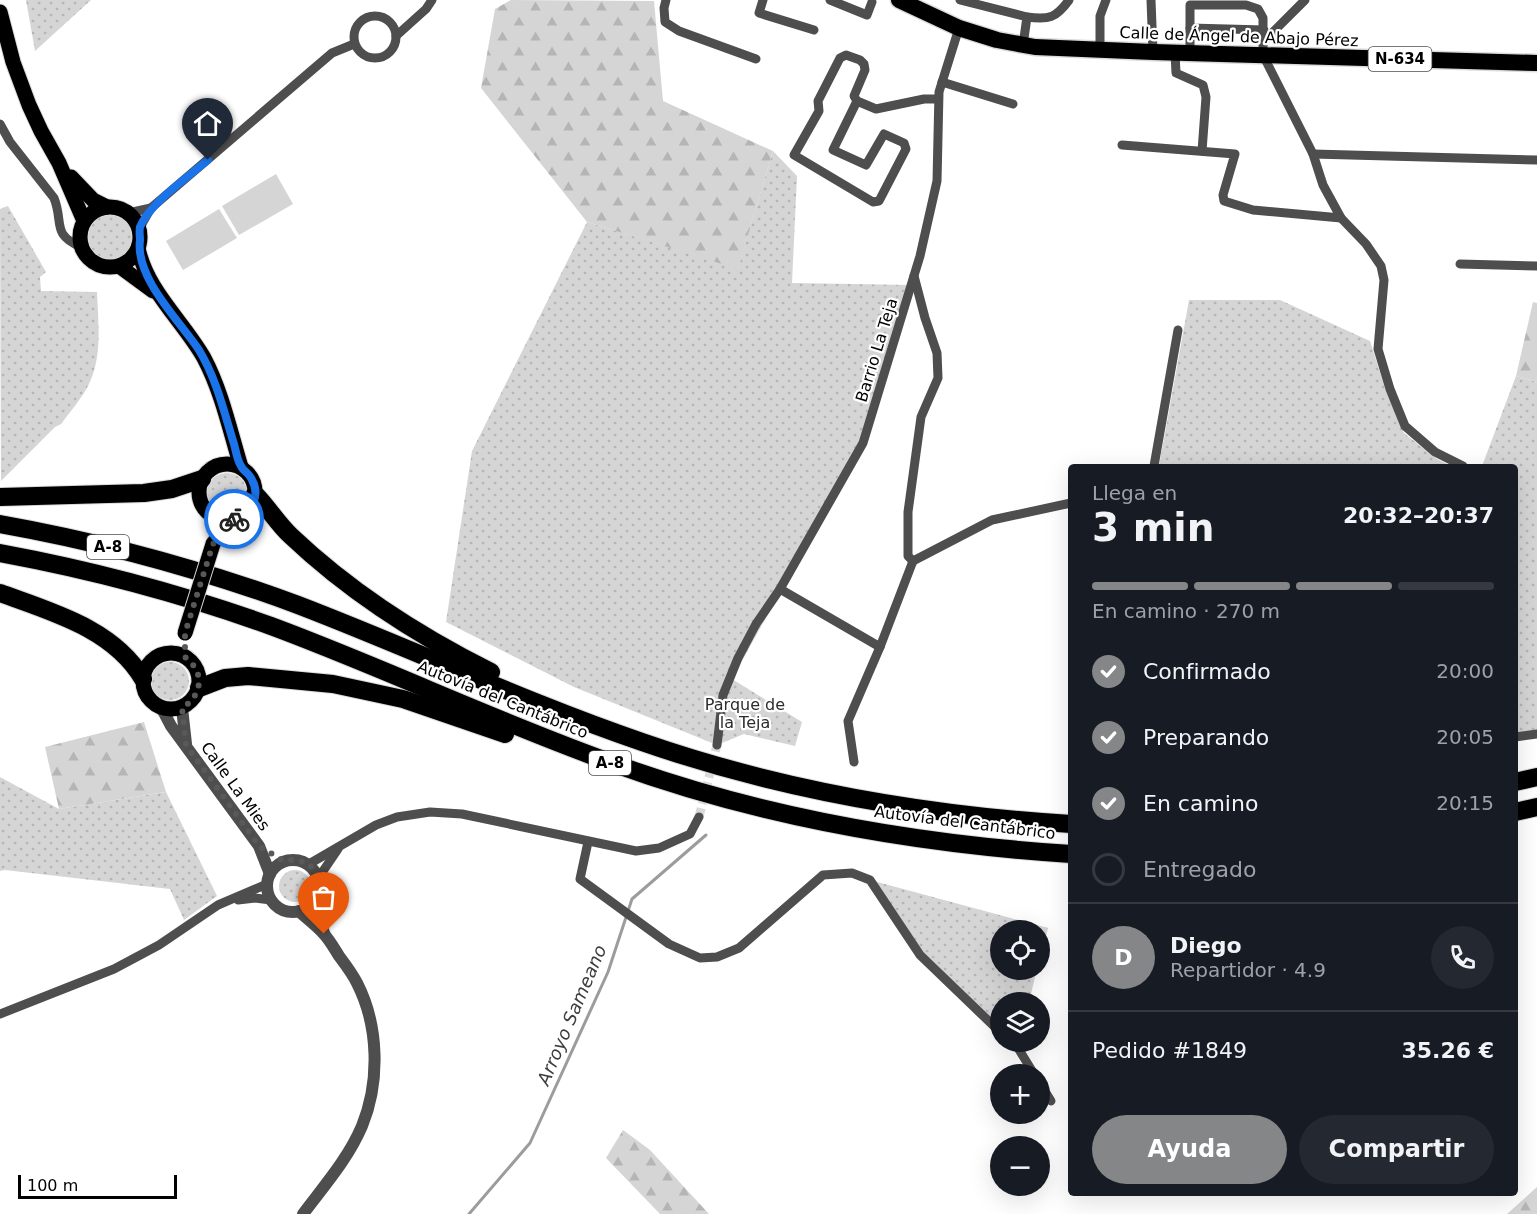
<!DOCTYPE html>
<html lang="es">
<head>
<meta charset="utf-8">
<style>
  :root { --surface:#171b24; --page:#242831; --text:#f1f3f6; --muted:#9ea1a6; --line:#363941; --accent:#858687 }
  body { margin:0; font-family:"DejaVu Sans",sans-serif; background:var(--page); color:var(--text); height:100vh; display:flex; flex-direction:column; font-size:22px; white-space:nowrap }
  * { box-sizing:border-box; margin:0 }
  p { font-size:20px; color:var(--muted) }
  .icon { flex:none; width:33px; height:33px; fill:none; stroke:currentColor; stroke-width:2; stroke-linecap:round; stroke-linejoin:round }
  .map { position:relative; flex:1; overflow:hidden }
  .panel { position:absolute; left:1068px; top:464px; width:450px; height:732px; display:flex; flex-direction:column; background:var(--surface); border-radius:6px; box-shadow:0 6px 24px #0002 }
  .panel>* { flex:none }
  .controls { position:absolute; left:990px; top:920px; display:grid; gap:12px }
  .controls a { display:grid; place-items:center; width:60px; height:60px; border-radius:50%; background:var(--surface); box-shadow:0 6px 24px #0002; font-size:30px }
  .scale { position:absolute; left:18px; bottom:15px; width:159px; box-sizing:border-box; padding-left:6px; border:3px solid #000; border-top:0; font-size:16px; line-height:21px; white-space:nowrap; color:#000; -webkit-text-stroke:4px #fff; paint-order:stroke }
  .pin { position:absolute; display:grid; place-items:center; width:51px; height:51px; color:#fff; margin:-62px -26px; border-radius:50% 50% 50% 0; rotate:-45deg; box-shadow:0 0 6px #0007 }
  .pin .icon { rotate:45deg }
  .courier { position:absolute; display:grid; place-items:center; width:60px; height:60px; margin:-30px; border:4px solid #1a73e8; border-radius:50%; background:#fff; color:#222; box-shadow:0 2px 8px #0007 }
  .summary em { font-style:normal; font-weight:600 }
  .summary div { display:flex; flex-direction:column-reverse }
  .summary { display:flex; align-items:center; justify-content:space-between; height:102px; padding:0 24px }
  h1 { font-size:39px; font-weight:600; line-height:45px }
  .bar { display:grid; grid-template-columns:repeat(4,1fr); gap:9px 6px; align-content:center; height:72px; padding:0 24px }
  .bar i { height:8px; border-radius:4px; background:var(--line) }
  .bar .on { background:var(--accent) }
  .bar p { grid-column:span 4 }
  .line { display:flex; align-items:center; gap:15px; padding:0 24px; border-top:2px solid var(--line) }
  .line div { flex:1 }
  .round { display:grid; place-items:center; flex:none; width:63px; height:63px; border-radius:32px; background:var(--page) }
  ol { padding:0 24px; list-style:none }
  li { display:flex; align-items:center; gap:18px; height:66px }
  li p { margin-inline-start:auto }
  li .icon { padding:6px; border-radius:50%; background:var(--accent); color:#fff; stroke-width:4 }
  li:last-child { color:var(--muted) }
  li i { width:33px; height:33px; border:3px solid var(--line); border-radius:50% }
  .action { display:flex; gap:12px; margin-top:auto; padding:12px 24px }
  .action a { flex:1; height:69px; border-radius:36px; background:var(--accent); color:#fff; font-size:24px; font-weight:600; line-height:69px; text-align:center }
  .action a+a { background:var(--page); color:var(--text) }
  .map>svg:first-child { display:block }
  .green { fill:url(#green-dots) }
  .forest { fill:url(#forest-firs) }
  .pitch { fill:#d5d5d5 }
  .lines { fill:none; stroke-linecap:round; stroke-linejoin:round }
  .stream { stroke:#9c9c9c; stroke-width:3 }
  .minor-tunnel { stroke:#d9d9d9; stroke-width:9; stroke-dasharray:9 4.5; stroke-linecap:butt }
  .primary-casing { stroke:#dbdbdb; stroke-width:17 }
  .trunk-casing { stroke:#dbdbdb; stroke-width:19 }
  .motorway-casing { stroke:#dbdbdb; stroke-width:20 }
  .minor { stroke:#4e4e4e; stroke-width:9 }
  .tertiary { stroke:#4e4e4e; stroke-width:12 }
  .primary { stroke:#000; stroke-width:15 }
  .trunk { stroke:#000; stroke-width:16 }
  .motorway { stroke:#000; stroke-width:18 }
  .primary-bridge-casing { stroke:#dbdbdb; stroke-width:17; stroke-linecap:butt }
  .primary-bridge { stroke:#000; stroke-width:15 }
  .done { stroke:#595959; stroke-width:6; stroke-dasharray:0 10.8 }
  .route { stroke:#1a73e8; stroke-width:8 }
  .labels { text-anchor:middle; stroke-width:4.5; stroke-linejoin:round; paint-order:stroke }
  .shield { fill:#fff; stroke:#4c4c4c; stroke-width:1.5 }
  .shield-label { font-size:15px; font-weight:bold; fill:#000 }
  .street-label { font-size:16px; fill:#000; stroke:#fff }
  .park-label { font-size:16px; fill:#2c2c2c; stroke:#fff }
  .water-label { font-size:18px; font-style:italic; fill:#3d3d3d; stroke:#fff }
</style>
</head>
<body>
<div class="map">
<svg width="1537" height="1214" viewBox="0 0 1537 1214">
  <defs>
    <pattern id="green-dots" width="8" height="8" patternUnits="userSpaceOnUse" patternTransform="scale(1.5)"><rect width="8" height="8" fill="#d5d5d5"/><path d="M2 2h.1M6 6h.1" fill="none" stroke="#b5b5b5" stroke-width="1.8" stroke-linecap="round"/></pattern>
    <pattern id="forest-firs" width="22" height="20" patternUnits="userSpaceOnUse" patternTransform="scale(1.5)"><rect width="22" height="20" fill="#d5d5d5"/><path d="M5 1l3.5 6h-7zM16 11l3.5 6h-7z" fill="#b5b5b5"/></pattern>
  </defs>
  <rect width="100%" height="100%" fill="#fff"/>
  <!-- green -->
  <g class="green">
    <path d="M26,0H91L35,51Z"/>
    <path d="M773,151L797,176L792,283L911,285L863,443L732,679L802,722L795,746L744,734L717,745L574,687L446,622L472,451L587,222L738,268Z"/>
    <path d="M8,206L46,272L40,277L41,291L97,292C98,323 103,357 88,386C81,399 70,412 61,424L55,427L1,481L0,209Z"/>
    <circle cx="110" cy="237" r="23"/>
    <path d="M1189,300H1280L1370,341L1385,388L1404,433L1437,459L1451,466H1159Z"/>
    <path d="M1516,376L1537,382V731L1515,734V466H1482Z"/>
    <circle cx="227" cy="493" r="20"/>
    <circle cx="170" cy="681" r="19"/>
    <path d="M0,777L59,809L166,792L217,896L184,920L170,889L5,870L0,871Z"/>
    <circle cx="295" cy="886" r="16"/>
    <path d="M870,880L1048,928L1040,961V930H1000V969H1037L1029,1002H1000V1032L920,955Z"/>
  </g>
  <!-- forest -->
  <g class="forest">
    <path d="M511,0L654,1L663,101L773,151L738,269L587,222L481,88L495,9Z"/>
    <path d="M1533,302L1537,303V382L1516,376Z"/>
    <path d="M144,722L166,792L59,809L45,747Z"/>
    <path d="M623,1130L650,1150L709,1214H660L606,1158Z"/>
    <path d="M1537,1187V1214H1507Z"/>
  </g>
  <!-- pitch -->
  <g class="pitch">
    <path d="M276,174L293,204L239,235L222,206Z"/>
    <path d="M219,209L237,238L183,270L166,241Z"/>
  </g>
  <g class="lines">
    <!-- stream -->
    <path class="stream" d="M469,1214L530,1143L608,972L632,899L706,835"/>
    <!-- minor-tunnel -->
    <path class="minor-tunnel" d="M699,817L717,745"/>
    <!-- primary casing -->
    <g class="primary-casing">
      <g id="primary">
        <path d="M0,12L13,62L29,105L41,131L59,163L84,221"/>
        <path d="M71,177L93,200L107,207"/>
        <circle cx="110" cy="237" r="30"/>
        <path d="M138,248C147,291 183,321 204,358C222,392 230,431 241,467"/>
        <path d="M119,266L153,291"/>
        <circle cx="227" cy="492" r="28"/>
        <path d="M213,544L231,520"/>
        <circle cx="171" cy="681" r="28"/>
      </g>
    </g>
    <!-- trunk casing -->
    <g class="trunk-casing">
      <path id="trunk" d="M899,0L959,28L997,40L1035,47L1153,52L1537,63"/>
    </g>
    <!-- motorway casing -->
    <g class="motorway-casing">
      <g id="motorway">
        <path d="M255,494C268,507 277,523 291,536C350,592 419,636 491,672"/>
        <path d="M0,497L144,493L172,489L202,479"/>
        <path d="M0,524C101,542 201,569 298,605C413,649 525,702 642,742C780,790 926,815 1071,824"/>
        <path d="M0,553C92,570 183,594 271,626C387,669 499,723 615,764C761,817 916,844 1071,854"/>
        <path d="M0,593C52,612 114,629 143,679"/>
        <path d="M199,688L225,678L248,676L333,684L403,699L505,734"/>
        <path d="M1515,782L1537,777"/>
        <path d="M1515,812L1537,807"/>
      </g>
    </g>
    <!-- minor -->
    <g class="minor">
      <path d="M666,0L664,8L665,22L679,31L756,59"/>
      <path d="M763,0L759,13L814,30"/>
      <path d="M830,0L867,15L872,2"/>
      <path d="M960,0L1027,17L1023,45"/>
      <path d="M1151,0L1153,52"/>
      <circle cx="375" cy="37" r="21"/>
      <path d="M1027,17C1049,20 1056,18 1069,0"/>
      <path d="M1190,28L1264,30"/>
      <path d="M396,36L426,9L432,0"/>
      <path d="M1263,42L1305,0"/>
      <path d="M1100,50V16L1106,0"/>
      <path d="M1175,53L1176,73L1203,85L1206,97L1202,151"/>
      <path d="M1190,53V5H1246L1258,9L1263,18V55L1313,154L1323,185L1341,218L1366,244L1381,266L1384,280L1378,349L1390,389L1405,426L1435,452L1463,466"/>
      <path d="M942,82L1013,104"/>
      <path d="M857,101L854,96L865,70L864,64L860,60L846,55L840,58L818,101L819,111L794,155L873,202L879,201L906,149L904,143L884,134L866,165L833,150L857,101L876,109L924,99H938"/>
      <path d="M0,124L10,142L54,198C64,223 51,234 81,247"/>
      <path d="M1122,145L1235,154L1223,195L1224,201L1253,210L1341,218"/>
      <path d="M1313,154L1537,160"/>
      <path d="M128,213L151,208"/>
      <path d="M139,229L151,208L332,53L354,44"/>
      <path d="M1460,264L1537,266"/>
      <path d="M914,276L925,318L937,353L938,378L921,417L908,512V556L913,561L992,520L1071,503"/>
      <path d="M1154,466L1178,330"/>
      <path d="M780,589L880,647L848,721L854,762"/>
      <path d="M880,647L913,561"/>
      <path d="M1515,737L1537,734"/>
      <path d="M717,745L723,695L738,658L756,624L780,589L863,443L920,256L937,181L939,92L959,28"/>
      <path d="M588,842L580,879L669,944L700,958L717,957L739,948L823,875L852,873L870,880L920,955L1000,1032"/>
      <path d="M309,864L376,825L397,817L430,812L462,814L636,851L659,848L690,834L699,817"/>
      <path d="M319,877L338,849"/>
      <path d="M238,900L255,898L271,900"/>
      <path d="M0,1014L114,969L159,945L218,905L267,884"/>
      <path d="M1010,1041L1018,1048L1034,1074"/>
      <path d="M1040,1083L1051,1101"/>
    </g>
    <!-- tertiary -->
    <g class="tertiary">
      <path d="M161,707L171,726L259,846L270,874"/>
      <path d="M182,708L186,744"/>
      <circle cx="293" cy="886" r="26"/>
      <path d="M314,903L324,933"/>
      <path d="M299,911C307,919 316,925 323,933C329,939 334,948 339,956C345,964 352,973 357,983C379,1026 380,1082 362,1126C348,1159 324,1186 303,1214"/>
    </g>
    <!-- primary -->
    <use href="#primary" class="primary"/>
    <!-- trunk -->
    <use href="#trunk" class="trunk"/>
    <!-- motorway -->
    <use href="#motorway" class="motorway"/>
    <!-- primary-bridge casing -->
    <g class="primary-bridge-casing">
      <path id="primary-bridge" d="M185,633L213,544"/>
    </g>
    <!-- primary-bridge -->
    <use href="#primary-bridge" class="primary-bridge"/>
  </g>
  <g class="lines">
    <!-- done -->
    <path class="done" d="M234,519L231,520L213,544L185,633V657C205,672 203,695 182,708L186,745L259,846L282,860H297L309,864L319,877L318,895L314,903L324,934"/>
    <!-- route -->
    <path class="route" d="M208,160C188,177 149,204 140,227C139,231 140,236 140,240C135,278 179,320 199,350C217,380 224,412 234,444C236,451 237,460 241,466C243,471 250,474 252,480C261,496 251,514 234,519"/>
  </g>
  <g class="labels">
    <!-- shield labels -->
    <g class="shield">
      <rect x="1368.5" y="47" width="63" height="24" rx="4.5"/>
      <rect x="87" y="535" width="42" height="24" rx="4.5"/>
      <rect x="589" y="751" width="42" height="24" rx="4.5"/>
    </g>
    <g class="shield-label">
      <text x="1400" y="64">N-634</text>
      <text x="108" y="552">A-8</text>
      <text x="610" y="768">A-8</text>
    </g>
    <!-- street labels -->
    <g class="street-label">
      <text transform="translate(1239 36) rotate(2)" y="6">Calle de Ángel de Abajo Pérez</text>
      <text transform="translate(876 350) rotate(-73)" y="6">Barrio La Teja</text>
      <text transform="translate(503 699) rotate(22)" y="6">Autovía del Cantábrico</text>
      <text transform="translate(236 786) rotate(54)" y="6">Calle La Mies</text>
      <text transform="translate(965 822) rotate(7)" y="6">Autovía del Cantábrico</text>
    </g>
    <!-- park labels -->
    <g class="park-label">
      <text x="745" y="710">Parque de<tspan x="745" dy="18">la Teja</tspan></text>
    </g>
    <!-- water labels -->
    <g class="water-label">
      <text transform="translate(572 1015) rotate(-67)" y="6">Arroyo Sameano</text>
    </g>
  </g>
</svg>
<div class="controls">
<a><svg class="icon" aria-label="locate" viewBox="0 0 24 24"><circle cx="12" cy="12" r="6"/><path d="M12 2v4M12 18v4M2 12h4M18 12h4"/></svg></a>
<a><svg class="icon" aria-label="layers" viewBox="0 0 24 24"><path d="M12 4l9 5-9 5-9-5zM3 14l9 5 9-5"/></svg></a>
<a>+</a>
<a>−</a>
</div>
<div class="scale">100 m</div>
<div class="pin" style="left:324px;top:934px;background:#ea580c"><svg class="icon" aria-label="bag" viewBox="0 0 24 24"><path d="M5 8h14l-1 12H6zM9 8a3 3 0 0 1 6 0"/></svg></div>
<div class="pin" style="left:208px;top:160px;background:#1f2937"><svg class="icon" aria-label="home" viewBox="0 0 24 24"><path d="M3 11l9-7 9 7M6 9v11h12V9"/></svg></div>
<div class="courier" style="left:234px;top:519px"><svg class="icon" aria-label="bike" viewBox="0 0 24 24"><circle cx="6" cy="16" r="4"/><circle cx="18" cy="16" r="4"/><path d="M6 16l4-8h5l3 8M10 8l3 8H6M13 5h3"/></svg></div>
<section class="panel">
<div class="summary"><div><h1>3 min</h1><p>Llega en</p></div><em>20:32–20:37</em></div>
<div class="bar"><i class="on"></i><i class="on"></i><i class="on"></i><i></i><p>En camino · 270 m</p></div>
<ol>
<li><svg class="icon" aria-label="check" viewBox="0 0 24 24"><path d="M5 12l5 5 9-10"/></svg>Confirmado<p>20:00</p></li>
<li><svg class="icon" aria-label="check" viewBox="0 0 24 24"><path d="M5 12l5 5 9-10"/></svg>Preparando<p>20:05</p></li>
<li><svg class="icon" aria-label="check" viewBox="0 0 24 24"><path d="M5 12l5 5 9-10"/></svg>En camino<p>20:15</p></li>
<li><i></i>Entregado</li>
</ol>
<div class="line" style="height:108px"><b class="round" style="background:var(--accent);color:#fff">D</b><div><b>Diego</b><p>Repartidor · 4.9</p></div><a class="round"><svg class="icon" aria-label="phone" viewBox="0 0 24 24"><path d="M5 4h4l2 5-3 2q2 4 5 5l2-3 5 2v4C11 20 4 13 5 4z"/></svg></a></div>
<div class="line" style="height:78px"><div>Pedido #1849</div><b>35.26 €</b></div>
<div class="action"><a>Ayuda</a><a>Compartir</a></div>
</section>
</div>
</body>
</html>
